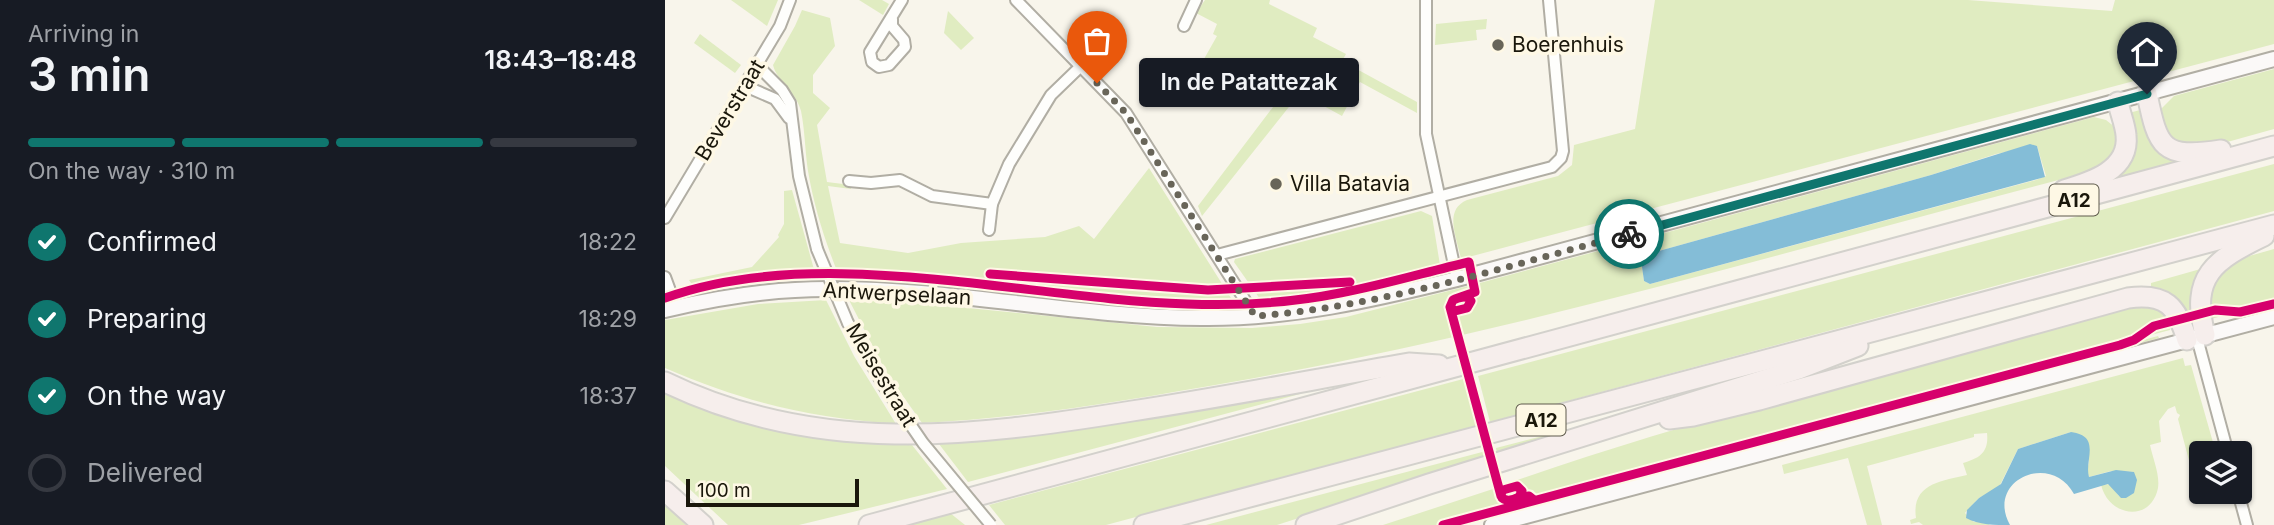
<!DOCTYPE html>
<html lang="en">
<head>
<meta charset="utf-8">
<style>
  :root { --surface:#171b24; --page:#242831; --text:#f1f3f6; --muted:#9ea1a6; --line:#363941; --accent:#0f766e }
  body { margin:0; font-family:Inter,sans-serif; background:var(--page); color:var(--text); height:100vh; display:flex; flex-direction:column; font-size:26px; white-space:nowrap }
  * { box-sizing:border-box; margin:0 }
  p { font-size:23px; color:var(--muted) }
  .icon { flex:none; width:38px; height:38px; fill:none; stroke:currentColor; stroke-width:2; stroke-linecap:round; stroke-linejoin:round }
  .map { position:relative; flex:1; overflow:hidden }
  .sheet { display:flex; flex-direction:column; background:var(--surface); width:665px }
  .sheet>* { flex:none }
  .tools { position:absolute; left:1524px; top:441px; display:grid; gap:14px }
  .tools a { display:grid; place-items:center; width:63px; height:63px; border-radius:7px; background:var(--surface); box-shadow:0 2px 5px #0004; font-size:35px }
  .scale { position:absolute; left:21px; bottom:18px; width:173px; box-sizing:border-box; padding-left:7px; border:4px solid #1a170b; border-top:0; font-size:19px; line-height:24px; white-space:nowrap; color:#1a170b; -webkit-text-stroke:5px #fef8e5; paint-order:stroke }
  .pin { position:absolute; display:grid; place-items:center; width:60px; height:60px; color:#fff; margin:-72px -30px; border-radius:50% 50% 50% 0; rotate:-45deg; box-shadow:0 0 7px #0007 }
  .pin .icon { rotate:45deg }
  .courier { position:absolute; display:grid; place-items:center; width:70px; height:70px; margin:-35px; border:5px solid #0f766e; border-radius:50%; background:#fff; color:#222; box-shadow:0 2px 9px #0007 }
  .bubble { position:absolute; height:49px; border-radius:7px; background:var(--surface); box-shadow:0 2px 5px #0004; font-size:23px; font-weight:600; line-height:49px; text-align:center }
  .headline em { font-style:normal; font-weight:600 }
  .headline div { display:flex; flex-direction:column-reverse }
  .headline { display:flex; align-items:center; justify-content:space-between; height:119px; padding:0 28px }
  h1 { font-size:46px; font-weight:600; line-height:52px }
  .bar { display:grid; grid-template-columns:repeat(4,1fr); gap:10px 7px; align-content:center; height:84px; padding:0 28px }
  .bar i { height:9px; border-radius:5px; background:var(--line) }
  .bar .selected { background:var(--accent) }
  .bar p { grid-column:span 4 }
  ol { padding:0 28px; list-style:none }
  li { display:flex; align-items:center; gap:21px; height:77px }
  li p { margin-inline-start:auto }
  li .icon { padding:7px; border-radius:50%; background:var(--accent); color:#fff; stroke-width:4 }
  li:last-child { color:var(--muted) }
  li i { width:38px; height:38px; border:4px solid var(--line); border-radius:50% }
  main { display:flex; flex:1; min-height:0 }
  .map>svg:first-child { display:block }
  .green { fill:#e0ecc1; fill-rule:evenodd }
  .water { fill:#84bdd7 }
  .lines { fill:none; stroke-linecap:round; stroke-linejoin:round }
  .minor-casing { stroke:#b1aea4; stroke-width:14 }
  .secondary-casing { stroke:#b1aea4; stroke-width:18 }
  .motorway-casing { stroke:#d3d1cc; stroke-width:23 }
  .minor { stroke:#fefefc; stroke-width:10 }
  .secondary { stroke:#fbf9f8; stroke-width:14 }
  .motorway { stroke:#f6eeec; stroke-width:19 }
  .minor-bridge-casing { stroke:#b1aea4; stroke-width:14; stroke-linecap:butt }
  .minor-bridge { stroke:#fefefc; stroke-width:10 }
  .cycleway-casing { stroke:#fef8e5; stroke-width:13 }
  .cycleway { stroke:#d6006c; stroke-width:9 }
  .done { stroke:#686559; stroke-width:7; stroke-dasharray:0 12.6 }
  .route { stroke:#0f766e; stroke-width:9 }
  .poi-dot { fill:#686559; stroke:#fef8e5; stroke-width:2.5 }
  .labels { text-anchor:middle; stroke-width:7; stroke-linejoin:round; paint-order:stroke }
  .shield { fill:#fef8e5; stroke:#5e5a4c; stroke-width:2 }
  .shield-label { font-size:19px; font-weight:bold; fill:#1a170b }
  .poi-label { font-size:21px; fill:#1a170b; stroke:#fef8e5; text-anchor:start }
  .street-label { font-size:21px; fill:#1a170b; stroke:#fef8e5 }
</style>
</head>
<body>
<main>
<section class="sheet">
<div class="headline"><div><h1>3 min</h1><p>Arriving in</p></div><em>18:43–18:48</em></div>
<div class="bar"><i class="selected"></i><i class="selected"></i><i class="selected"></i><i></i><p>On the way · 310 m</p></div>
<ol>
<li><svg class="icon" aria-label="check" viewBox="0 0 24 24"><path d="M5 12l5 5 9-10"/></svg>Confirmed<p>18:22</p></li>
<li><svg class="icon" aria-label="check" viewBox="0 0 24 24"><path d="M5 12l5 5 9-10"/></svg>Preparing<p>18:29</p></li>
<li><svg class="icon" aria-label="check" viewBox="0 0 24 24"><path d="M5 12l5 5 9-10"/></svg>On the way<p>18:37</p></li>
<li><i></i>Delivered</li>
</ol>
</section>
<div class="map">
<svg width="1609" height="525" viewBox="0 0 1609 525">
  <rect width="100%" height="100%" fill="#f8f5eb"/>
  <!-- green -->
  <g class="green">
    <path d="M66,0H113L102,26Z"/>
    <path d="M194,0H217L224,4L218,15Z"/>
    <path d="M540,0H605L604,4L652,28L648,37L681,54L677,61L752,102V113L695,82L677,116L635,93L537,216L533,206L614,99L539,59L552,36L548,34L552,24L531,13Z"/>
    <path d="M990,0H1303L1447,11L1450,0H1609V44L796,259C792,238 778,210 802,200L893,176L907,165L909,145L970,129Z"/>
    <path d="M137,10L165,18L170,46L148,75V93L165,108L152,125L162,182L186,185V189L163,186L175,243L243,253L296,243L380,237L414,226L429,239L484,168L566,298L558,303L456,297L172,271C159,238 149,206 143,171C140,151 140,131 136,111C131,91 112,82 108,65L130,26Z"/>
    <path d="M283,11L309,38L296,50L279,33Z"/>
    <path d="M822,19L821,29L811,30L812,40L770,45L771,24Z"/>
    <path d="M35,34L76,65L70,73L29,43Z"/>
    <path d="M1609,69V129L1548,146H1524L1502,137L1495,110L1509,96Z"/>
    <path d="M1475,110L1486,140L1515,161L1472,177L1440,182L1464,113Z"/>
    <path d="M1429,117L1441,120L1451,128C1451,134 1453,141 1452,146C1449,165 1420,172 1405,177C1127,250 851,332 567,382C464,400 362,418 257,423L221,372L184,300L253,303L492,327L587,328L635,324L681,317L811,284ZM1372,146L1381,176L1371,180L985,284L979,281L976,260L983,254L1266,175L1331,154Z"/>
    <path d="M1609,164V211L825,422L813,376Z"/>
    <path d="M127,190L150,273L104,274L28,286L24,280L87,267L114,237L113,235L119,224V191Z"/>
    <path d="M756,211L767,216L775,265L668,290L595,299L569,262L570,259Z"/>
    <path d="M1609,249V302L1546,319C1542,305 1543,300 1548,286C1558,260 1585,256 1609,249Z"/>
    <path d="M1539,268L1528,323L1516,306L1486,289V283Z"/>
    <path d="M161,300L189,356L231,424C143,417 81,403 0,368V320L93,304Z"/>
    <path d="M1478,304L1499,310L1506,323L1505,330L874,497L868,490L859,489L854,485L841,486V484C1049,411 1265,360 1478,304Z"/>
    <path d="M1493,336L1494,338L1093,445L1092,443Z"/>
    <path d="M1518,358L1520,366L1526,365L1551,453H1536V492H1545L1541,501L1535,502L1513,419L1515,415L1512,413L1510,406L1503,409L1494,421L1496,442L1485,445C1488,459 1495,475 1493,488C1486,523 1444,517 1436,485L1445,484L1454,496L1469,472L1446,471L1424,477L1422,471L1424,461L1406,432L1353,449L1334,487L1314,498L1300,513L1309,522H1321L1325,525H1258L1254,522L1246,524L1245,520L1251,518C1246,484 1276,481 1302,475L1298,463C1315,458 1324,452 1322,433L1309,434V437L1202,466L1217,525H1202L1183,458L1119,474L1117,465Z"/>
    <path d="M802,378L815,425L441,525H340L324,505Z"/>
    <path d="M0,391L181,440L247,445L282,489L134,525H63L0,466Z"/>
    <path d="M634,391L635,394L303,482L274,444L378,434Z"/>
    <path d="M921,425L914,428L832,454L831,448Z"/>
    <path d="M1083,445V448L934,487V485Z"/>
    <path d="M821,451L823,457L612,525H541Z"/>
    <path d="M932,486V488L812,518L813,517Z"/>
    <path d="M831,488L834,499L841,504L773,525H718Z"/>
    <path d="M0,504L21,525H0Z"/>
    <path d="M285,513L300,525H242Z"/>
  </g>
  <!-- water -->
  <g class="water">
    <path d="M1365,144L1372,146L1380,177L985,284L979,281L976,260L983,254L1266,175Z"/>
    <path d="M1406,432C1437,436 1419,460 1424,477L1451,470L1469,472L1472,480L1469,493L1461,498H1456L1443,484L1409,494C1386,451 1320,480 1345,525C1331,525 1313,525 1301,518L1302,510L1314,498L1336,484L1353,449Z"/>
  </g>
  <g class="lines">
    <!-- minor casing -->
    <g class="minor-casing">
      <g id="minor">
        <path d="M351,0L461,113L590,316"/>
        <path d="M761,0V134L792,279"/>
        <path d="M227,19V26L239,40L240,47L224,65L214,67L207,62L205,52L237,0"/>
        <path d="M519,26L531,0"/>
        <path d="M92,65L117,90L125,103L134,176L152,249"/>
        <path d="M80,86L110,99L124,118"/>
        <path d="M184,181L206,183L235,180L267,196L327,204L344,164L386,95L416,66"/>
        <path d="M0,218L115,26L125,0"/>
        <path d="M324,230L327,204"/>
        <path d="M552,255L887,167L896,158L898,151L884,0"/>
        <path d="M0,277L11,307"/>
        <path d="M183,323L219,386"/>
        <path d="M1532,338L1563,453"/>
        <path d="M1573,492L1582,525"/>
      </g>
    </g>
    <!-- secondary casing -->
    <g class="secondary-casing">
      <g id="secondary">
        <path d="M0,310C54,297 107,289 162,289C288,288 411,317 537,318C624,319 707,300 792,279L1609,59"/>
        <path d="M827,525L1609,317"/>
      </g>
    </g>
    <!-- motorway casing -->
    <g class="motorway-casing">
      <g id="motorway">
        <path d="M1482,94C1493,148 1497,159 1556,150"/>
        <path d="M1399,190C1426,182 1465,170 1461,135C1460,124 1455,113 1453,102"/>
        <path d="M1540,335C1525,276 1549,260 1599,236"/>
        <path d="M0,382C152,456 307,437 467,411C560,397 651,379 744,363L774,365"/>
        <path d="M1004,419L1028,416L1094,400L1463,298C1501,293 1512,306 1522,340"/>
        <path d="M0,491L38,525"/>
        <path d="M204,525L1609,146"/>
        <path d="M479,525L1609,225"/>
        <path d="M641,525L764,484L1134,369L1193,346"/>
      </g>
    </g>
    <!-- minor -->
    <use href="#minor" class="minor"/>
    <!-- secondary -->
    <use href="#secondary" class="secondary"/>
    <!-- motorway -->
    <use href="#motorway" class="motorway"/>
    <!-- minor-bridge casing -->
    <g class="minor-bridge-casing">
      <g id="minor-bridge">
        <path d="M152,249L183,323"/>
        <path d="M219,386L258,443L326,525"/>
      </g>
    </g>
    <!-- minor-bridge -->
    <use href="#minor-bridge" class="minor-bridge"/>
    <!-- cycleway casing -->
    <g class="cycleway-casing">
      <g id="cycleway">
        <path d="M325,274L543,290L685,282"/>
        <path d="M0,298C155,242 360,299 522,304C573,306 625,303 675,293C719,285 761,272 804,262L810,292L790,299L788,300L785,307L790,311L802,308L806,301C802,294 794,298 788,300L785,307L836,496C840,503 848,500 854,497L857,491L852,486L838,490L836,494L837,498L843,501L864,496L869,500"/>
        <path d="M778,525L1455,345L1469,340L1489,326L1516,319L1550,310L1575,312L1609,304"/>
      </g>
    </g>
    <!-- cycleway -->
    <use href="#cycleway" class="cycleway"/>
  </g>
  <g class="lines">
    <!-- done -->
    <path class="done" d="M432,83L461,113L590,316C717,307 841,266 964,234"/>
    <!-- route -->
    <path class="route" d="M964,234L1482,94"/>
  </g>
  <!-- markers -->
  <g class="poi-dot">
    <circle cx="833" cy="45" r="7"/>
    <circle cx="611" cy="184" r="7"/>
  </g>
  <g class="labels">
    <!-- shield labels -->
    <g class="shield">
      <rect x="1384.5" y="184.5" width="49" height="31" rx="5"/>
      <rect x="851.5" y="404.5" width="49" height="31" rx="5"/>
    </g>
    <g class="shield-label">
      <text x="1409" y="207">A12</text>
      <text x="876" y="427">A12</text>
    </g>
    <!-- poi labels -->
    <g class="poi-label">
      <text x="847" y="52">Boerenhuis</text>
      <text x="625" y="191">Villa Batavia</text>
    </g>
    <!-- street labels -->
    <g class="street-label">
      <text transform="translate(65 110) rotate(-59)" y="7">Beverstraat</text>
      <text transform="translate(232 294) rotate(3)" y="7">Antwerpselaan</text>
      <text transform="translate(216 375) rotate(59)" y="7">Meisestraat</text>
    </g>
  </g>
</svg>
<div class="tools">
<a><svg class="icon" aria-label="layers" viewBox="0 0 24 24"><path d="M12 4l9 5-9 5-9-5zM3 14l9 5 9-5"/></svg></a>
</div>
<div class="scale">100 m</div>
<div class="pin" style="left:432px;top:83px;background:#ea580c"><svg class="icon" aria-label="bag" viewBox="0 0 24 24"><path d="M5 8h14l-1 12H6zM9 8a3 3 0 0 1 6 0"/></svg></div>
<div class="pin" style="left:1482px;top:94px;background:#1f2937"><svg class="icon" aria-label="home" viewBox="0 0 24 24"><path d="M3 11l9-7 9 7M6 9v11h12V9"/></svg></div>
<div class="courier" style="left:964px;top:234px"><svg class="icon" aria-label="bike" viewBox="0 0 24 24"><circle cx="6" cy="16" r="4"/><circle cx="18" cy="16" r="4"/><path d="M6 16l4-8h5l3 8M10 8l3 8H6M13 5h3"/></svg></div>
<div class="bubble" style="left:474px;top:58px;width:220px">In de Patattezak</div>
</div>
</main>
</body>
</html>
